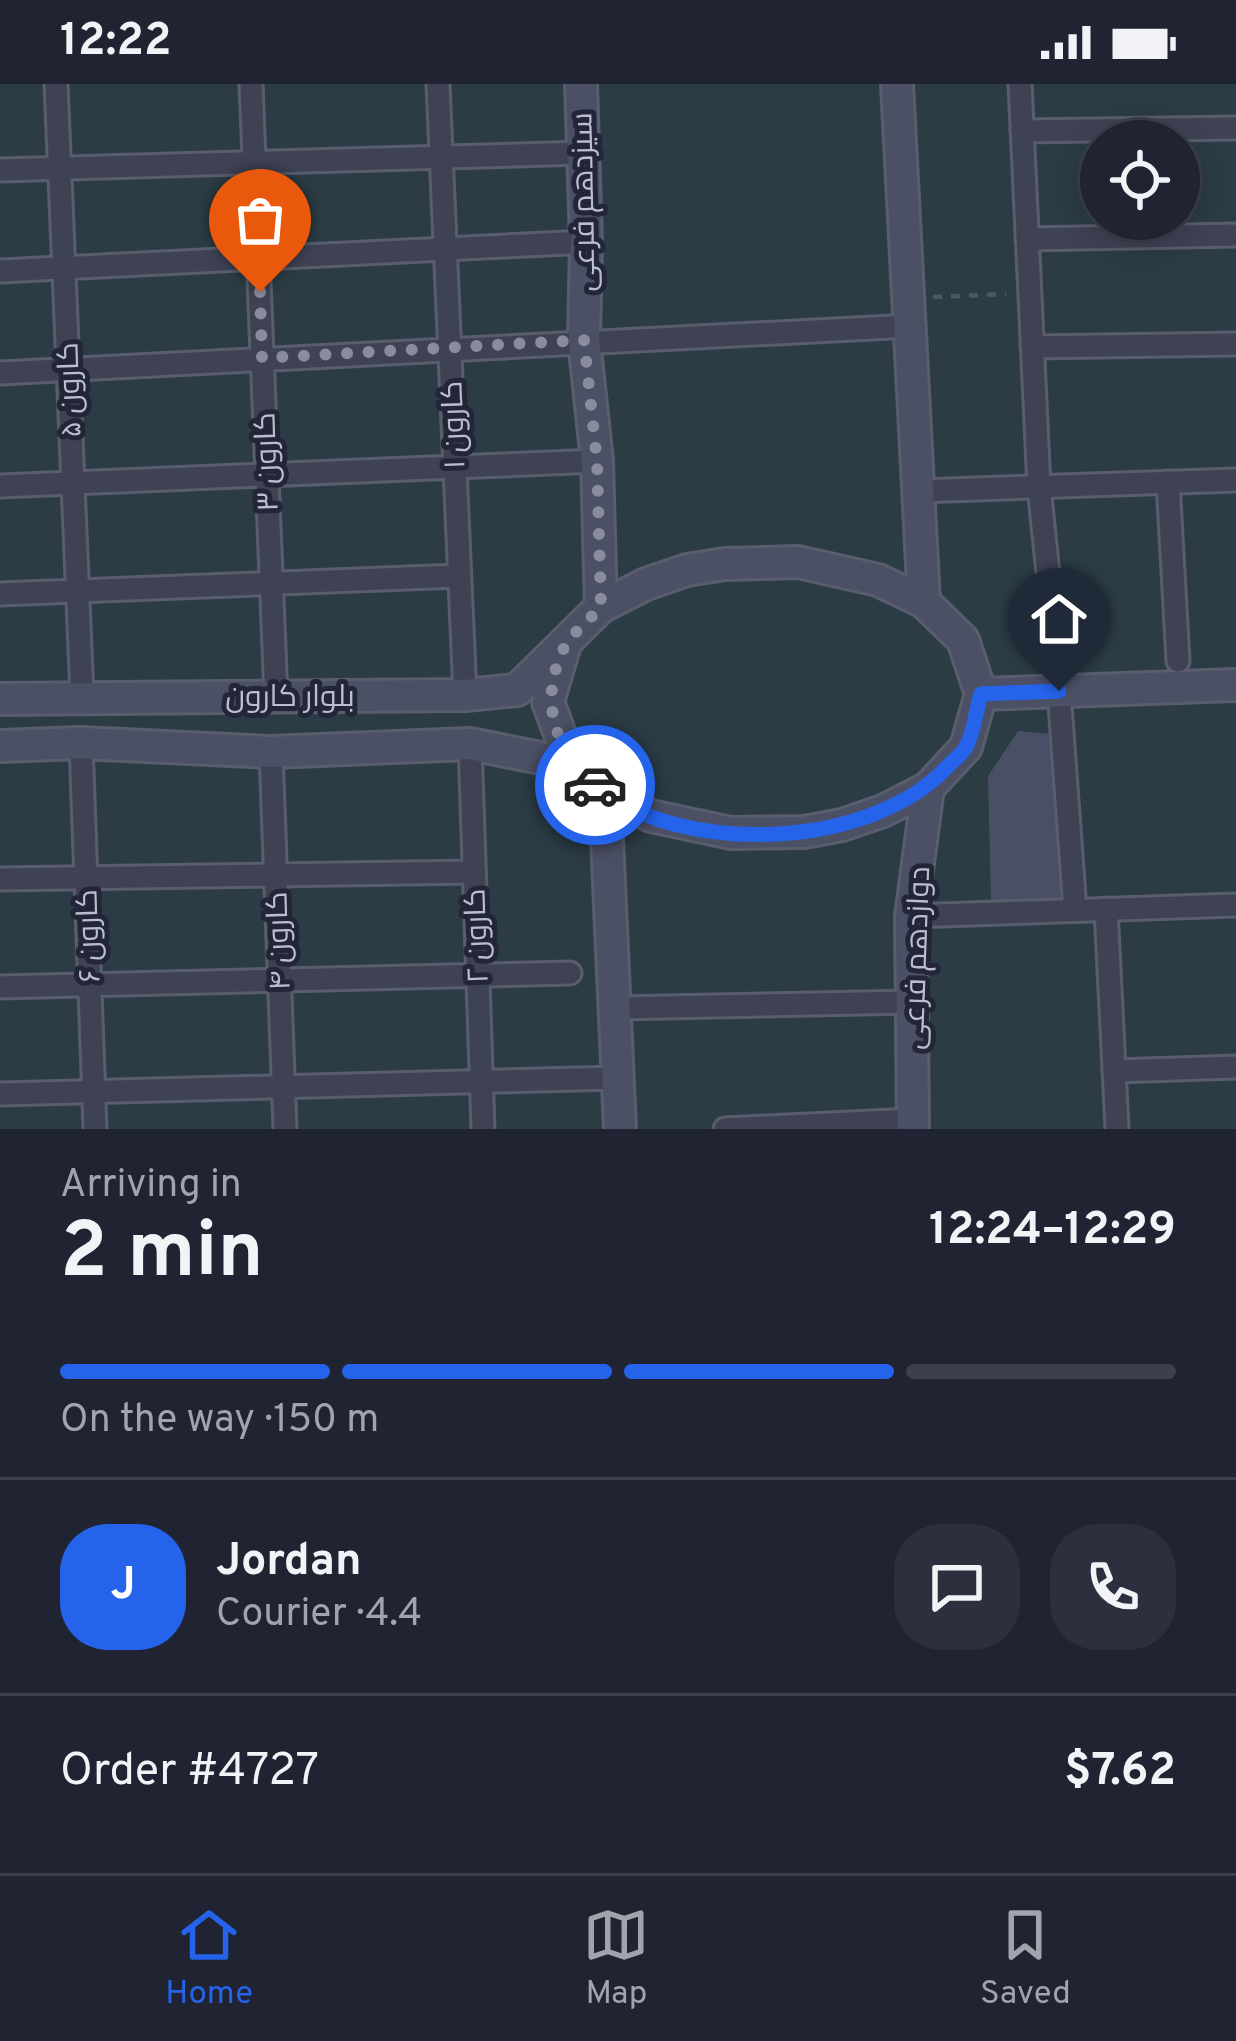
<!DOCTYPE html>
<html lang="en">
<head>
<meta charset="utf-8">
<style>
  :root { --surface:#1f2332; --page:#2c2f3e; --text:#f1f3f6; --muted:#a1a4ac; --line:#3c404d; --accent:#2563eb }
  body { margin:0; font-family:Overpass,Cairo,sans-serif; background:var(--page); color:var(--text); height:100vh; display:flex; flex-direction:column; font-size:45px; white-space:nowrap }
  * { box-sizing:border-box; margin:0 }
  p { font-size:39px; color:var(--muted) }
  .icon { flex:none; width:66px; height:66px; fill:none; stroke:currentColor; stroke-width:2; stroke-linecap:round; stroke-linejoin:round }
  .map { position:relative; height:1045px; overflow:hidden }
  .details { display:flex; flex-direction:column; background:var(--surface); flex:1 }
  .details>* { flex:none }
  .buttons { position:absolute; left:1080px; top:36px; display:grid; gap:24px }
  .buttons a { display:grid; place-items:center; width:120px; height:120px; border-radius:50%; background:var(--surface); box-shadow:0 6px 30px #0003,0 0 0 3px var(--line); font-size:60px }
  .pin { position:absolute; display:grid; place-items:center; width:102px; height:102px; color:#fff; margin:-123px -51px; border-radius:50% 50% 50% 0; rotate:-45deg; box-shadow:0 0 12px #0007 }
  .pin .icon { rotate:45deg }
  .courier { position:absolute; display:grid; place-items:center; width:120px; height:120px; margin:-60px; border:9px solid #2563eb; border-radius:50%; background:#fff; color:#222; box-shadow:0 3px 15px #0007 }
  .summary em { font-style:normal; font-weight:700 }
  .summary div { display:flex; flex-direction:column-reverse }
  .summary { display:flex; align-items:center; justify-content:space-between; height:204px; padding:0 60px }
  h1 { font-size:78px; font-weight:700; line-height:90px }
  .bar { display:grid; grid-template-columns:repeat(4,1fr); gap:18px 12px; align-content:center; height:144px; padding:0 60px }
  .bar i { height:15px; border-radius:9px; background:var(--line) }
  .bar .selected { background:var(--accent) }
  .bar p { grid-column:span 4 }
  .line { display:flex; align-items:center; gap:30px; padding:0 60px; border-top:3px solid var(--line) }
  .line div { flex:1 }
  .round { display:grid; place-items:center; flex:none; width:126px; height:126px; border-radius:48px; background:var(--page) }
  .status { display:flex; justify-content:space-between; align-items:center; height:84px; padding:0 60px; background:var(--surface); direction:ltr }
  .status svg { height:33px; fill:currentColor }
  .menu { display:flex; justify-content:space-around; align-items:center; height:168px; border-top:3px solid var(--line); background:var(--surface); font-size:33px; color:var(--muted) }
  .menu a { display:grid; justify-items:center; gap:6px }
  .menu .selected { color:var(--accent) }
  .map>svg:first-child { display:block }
  .green { fill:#2b3c44; fill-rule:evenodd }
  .building { fill:#494f64 }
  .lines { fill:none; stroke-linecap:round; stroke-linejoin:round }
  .street-casing { stroke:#595d6d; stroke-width:27 }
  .secondary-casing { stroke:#595d6d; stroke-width:36 }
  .path { stroke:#4a5960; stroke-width:4.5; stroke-dasharray:9 9; stroke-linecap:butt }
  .street { stroke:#3e4253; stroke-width:21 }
  .secondary { stroke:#4c5065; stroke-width:30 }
  .done { stroke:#888c9c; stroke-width:12; stroke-dasharray:0 21.6 }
  .route { stroke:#2563eb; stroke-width:15 }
  .labels { text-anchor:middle; stroke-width:10; stroke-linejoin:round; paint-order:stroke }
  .street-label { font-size:30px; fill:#bbbecc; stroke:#222638 }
</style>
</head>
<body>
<div class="status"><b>12:22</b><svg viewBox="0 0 49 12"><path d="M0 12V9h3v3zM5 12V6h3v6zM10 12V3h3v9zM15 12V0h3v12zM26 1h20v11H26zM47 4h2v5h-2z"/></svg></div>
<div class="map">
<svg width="1236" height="1045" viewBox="0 0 1236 1045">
  <rect width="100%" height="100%" fill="#292f43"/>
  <!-- green -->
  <path class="green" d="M0,0H1236V1045H0ZM1101,57H1179V135H1101Z"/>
  <!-- building -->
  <path class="building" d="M1018,647L1063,651L1064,816L991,821L988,692Z"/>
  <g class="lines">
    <!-- street casing -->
    <g class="street-casing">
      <g id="street">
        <path d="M56,0L82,612"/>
        <path d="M251,0L276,613"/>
        <path d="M438,0L465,611"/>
        <path d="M1020,0L1039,403L1056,566"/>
        <path d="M1022,47L1236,44"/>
        <path d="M0,86L585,69"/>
        <path d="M1027,155L1236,151"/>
        <path d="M0,187L586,158"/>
        <path d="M1032,263L1236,260"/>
        <path d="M0,289L911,242"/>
        <path d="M1168,398L1178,577"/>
        <path d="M0,402L597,377"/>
        <path d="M918,407L1236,396"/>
        <path d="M0,510L459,492"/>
        <path d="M1059,607L1075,826"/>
        <path d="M81,659L95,1045"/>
        <path d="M470,660L483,1045"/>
        <path d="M271,668L285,1045"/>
        <path d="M0,795L474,788"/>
        <path d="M1106,825L1117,1045"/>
        <path d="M911,832L1236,821"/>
        <path d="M0,903L570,889"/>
        <path d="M616,924L912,918"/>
        <path d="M1114,987L1236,983"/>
        <path d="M0,1010L618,994"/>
        <path d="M725,1045L912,1036"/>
      </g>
    </g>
    <!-- secondary casing -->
    <g class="secondary-casing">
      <g id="secondary">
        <path d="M581,0L586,158L584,256L597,377L601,523"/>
        <path d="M897,0L924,518"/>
        <path d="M981,610L1236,601"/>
        <path d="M0,615L465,611L517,606L601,523L646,500L687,486L725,480L798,478L878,496L924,518L963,556L981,610L966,663L928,704L883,727L842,741L804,748L731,749L651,732L605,709L571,680L548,618L564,564"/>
        <path d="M0,662L81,659L271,668L470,660L571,680"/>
        <path d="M605,709L620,1045"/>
        <path d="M913,1045L911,832L928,704"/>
      </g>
    </g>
    <!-- path -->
    <path class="path" d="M933,213L1006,210"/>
    <!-- street -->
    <use href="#street" class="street"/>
    <!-- secondary -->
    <use href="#secondary" class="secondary"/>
  </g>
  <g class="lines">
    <!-- done -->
    <path class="done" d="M260,208L262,274L584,256L597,377L601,523C589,536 571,550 563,566C539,616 554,666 595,701"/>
    <!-- route -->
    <path class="route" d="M595,701C681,774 871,765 947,683C953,677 962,670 966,663C974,648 976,626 981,610L1059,607"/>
  </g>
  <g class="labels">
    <!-- street labels -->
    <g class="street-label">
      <text transform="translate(583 118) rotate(-91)" y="10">سیزدهم فرعی</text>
      <text transform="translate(69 306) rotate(-92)" y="10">کارون ۵</text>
      <text transform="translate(453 341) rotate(-92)" y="10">کارون ۱</text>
      <text transform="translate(266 378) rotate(-92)" y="10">کارون ۳</text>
      <text x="290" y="622">بلوار کارون</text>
      <text transform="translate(88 852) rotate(-92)" y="10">کارون ۶</text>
      <text transform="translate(476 852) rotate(-92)" y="10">کارون ۲</text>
      <text transform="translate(278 857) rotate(-92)" y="10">کارون ۴</text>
      <text transform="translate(916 874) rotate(-88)" y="10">دوازدهم فرعی</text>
    </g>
  </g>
</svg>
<div class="buttons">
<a><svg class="icon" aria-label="locate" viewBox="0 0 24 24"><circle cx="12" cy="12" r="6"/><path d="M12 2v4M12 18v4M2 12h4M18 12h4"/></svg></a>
</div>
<div class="pin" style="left:260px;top:208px;background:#ea580c"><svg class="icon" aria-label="bag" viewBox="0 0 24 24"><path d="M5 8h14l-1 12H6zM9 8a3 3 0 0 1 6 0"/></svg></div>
<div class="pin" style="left:1059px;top:607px;background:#1f2937"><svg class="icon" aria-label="home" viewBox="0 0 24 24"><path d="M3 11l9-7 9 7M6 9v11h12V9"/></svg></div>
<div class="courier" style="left:595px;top:701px"><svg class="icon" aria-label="car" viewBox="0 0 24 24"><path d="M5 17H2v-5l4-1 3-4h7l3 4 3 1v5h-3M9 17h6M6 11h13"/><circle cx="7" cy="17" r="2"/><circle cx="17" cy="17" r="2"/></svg></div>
</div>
<section class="details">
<div class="summary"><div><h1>2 min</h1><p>Arriving in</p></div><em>12:24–12:29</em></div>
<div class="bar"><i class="selected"></i><i class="selected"></i><i class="selected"></i><i></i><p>On the way · 150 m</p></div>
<div class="line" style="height:216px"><b class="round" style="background:var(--accent);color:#fff">J</b><div><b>Jordan</b><p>Courier · 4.4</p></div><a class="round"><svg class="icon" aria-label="chat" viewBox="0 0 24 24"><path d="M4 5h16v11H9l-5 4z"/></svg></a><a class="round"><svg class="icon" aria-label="phone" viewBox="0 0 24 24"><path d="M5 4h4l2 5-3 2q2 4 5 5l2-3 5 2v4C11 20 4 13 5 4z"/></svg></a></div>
<div class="line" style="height:156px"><div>Order #4727</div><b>$7.62</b></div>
</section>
<nav class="menu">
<a class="selected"><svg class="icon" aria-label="home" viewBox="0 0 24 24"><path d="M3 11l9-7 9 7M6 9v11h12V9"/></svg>Home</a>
<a><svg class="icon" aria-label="map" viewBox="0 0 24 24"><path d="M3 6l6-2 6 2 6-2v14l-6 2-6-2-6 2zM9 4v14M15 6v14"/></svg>Map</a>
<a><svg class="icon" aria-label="saved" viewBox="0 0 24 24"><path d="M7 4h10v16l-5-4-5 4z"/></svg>Saved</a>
</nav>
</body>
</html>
